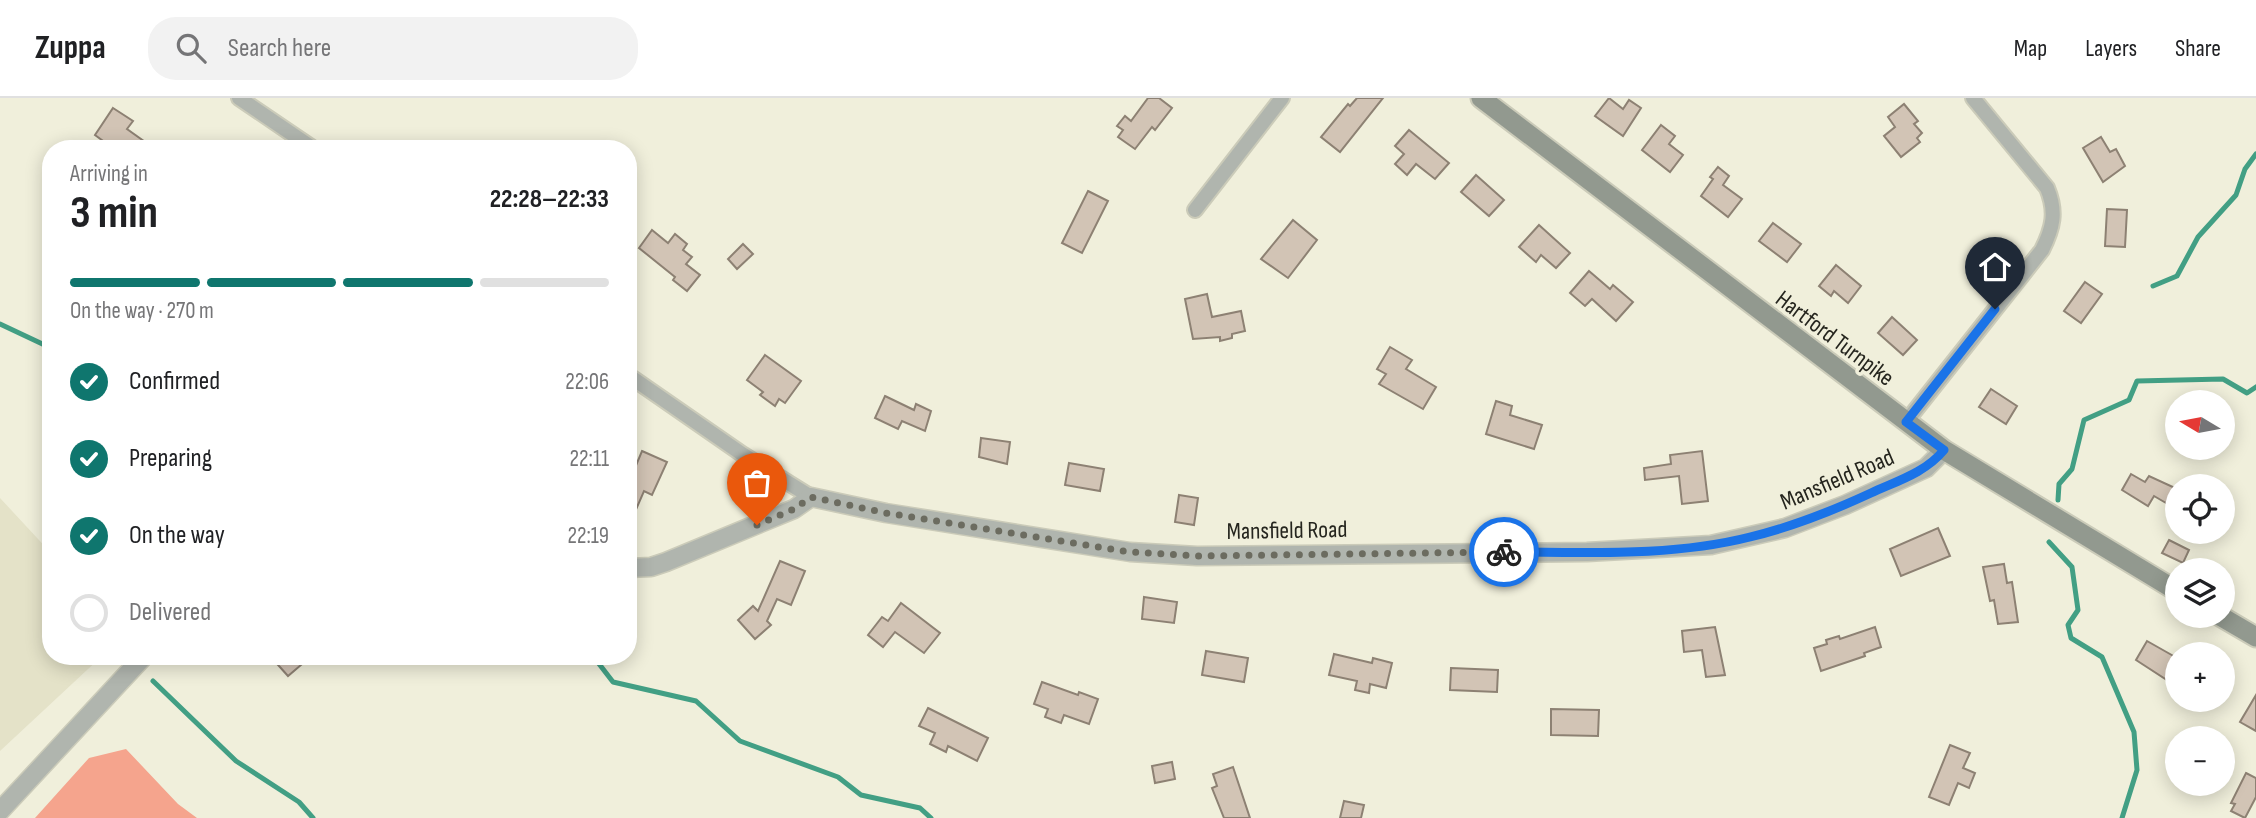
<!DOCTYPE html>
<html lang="en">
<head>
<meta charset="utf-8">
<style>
  :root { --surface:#fff; --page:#f2f2f2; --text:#202124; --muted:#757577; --line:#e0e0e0; --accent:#0f766e }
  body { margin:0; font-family:"Sofia Sans Condensed",sans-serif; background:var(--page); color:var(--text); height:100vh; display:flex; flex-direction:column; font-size:26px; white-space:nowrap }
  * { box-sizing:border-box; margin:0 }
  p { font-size:23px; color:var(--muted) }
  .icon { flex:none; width:38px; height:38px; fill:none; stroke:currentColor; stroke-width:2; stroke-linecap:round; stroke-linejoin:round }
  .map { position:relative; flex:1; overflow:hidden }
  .details { position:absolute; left:42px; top:42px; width:595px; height:525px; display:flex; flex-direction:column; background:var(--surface); border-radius:28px; box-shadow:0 4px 18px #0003 }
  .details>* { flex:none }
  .needle { width:46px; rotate:280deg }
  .buttons { position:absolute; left:2165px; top:292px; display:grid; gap:14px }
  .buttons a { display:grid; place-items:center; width:70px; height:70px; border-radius:50%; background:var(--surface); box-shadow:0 4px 18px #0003; font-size:35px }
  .pin { position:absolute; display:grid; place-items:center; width:60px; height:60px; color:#fff; margin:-72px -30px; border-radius:50% 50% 50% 0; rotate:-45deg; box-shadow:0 0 7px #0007 }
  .pin .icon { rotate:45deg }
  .courier { position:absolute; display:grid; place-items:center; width:70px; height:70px; margin:-35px; border:5px solid #1a73e8; border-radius:50%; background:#fff; color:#222; box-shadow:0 2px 9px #0007 }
  .head em { font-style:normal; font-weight:700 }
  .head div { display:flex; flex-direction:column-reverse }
  .head { display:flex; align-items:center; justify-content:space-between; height:119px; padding:0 28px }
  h1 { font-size:46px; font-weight:700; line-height:52px }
  .bar { display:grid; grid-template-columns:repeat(4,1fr); gap:10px 7px; align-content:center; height:84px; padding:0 28px }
  .bar i { height:9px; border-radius:5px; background:var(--line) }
  .bar .current { background:var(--accent) }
  .bar p { grid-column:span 4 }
  ol { padding:0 28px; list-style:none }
  li { display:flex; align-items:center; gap:21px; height:77px }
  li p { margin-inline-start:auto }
  li .icon { padding:7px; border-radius:50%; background:var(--accent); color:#fff; stroke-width:4 }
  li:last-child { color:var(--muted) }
  li i { width:38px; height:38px; border:4px solid var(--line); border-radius:50% }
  header { display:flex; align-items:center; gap:42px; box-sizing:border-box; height:98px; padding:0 35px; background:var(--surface); border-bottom:2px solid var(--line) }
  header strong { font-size:33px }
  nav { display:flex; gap:38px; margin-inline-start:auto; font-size:24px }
  .search { width:490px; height:63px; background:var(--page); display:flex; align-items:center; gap:18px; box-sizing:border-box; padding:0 24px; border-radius:28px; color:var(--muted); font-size:26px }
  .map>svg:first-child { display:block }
  .built { fill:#e4e2c8 }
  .green { fill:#f5a48d }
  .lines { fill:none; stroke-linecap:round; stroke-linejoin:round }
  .stream { stroke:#429f84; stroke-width:5 }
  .building { fill:#d2c4b5; stroke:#8d8173; stroke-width:2 }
  .minor-casing { stroke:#cbcbb9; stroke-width:18 }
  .tertiary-casing { stroke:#cbcbb9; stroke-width:21 }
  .secondary-casing { stroke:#cbcbb9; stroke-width:23 }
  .minor { stroke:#b0b5ae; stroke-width:14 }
  .tertiary { stroke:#b0b5ae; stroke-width:18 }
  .secondary { stroke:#92998f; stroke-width:19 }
  .done { stroke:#6c6c60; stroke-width:7; stroke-dasharray:0 12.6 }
  .route { stroke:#1a73e8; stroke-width:9 }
  .labels { text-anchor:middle; stroke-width:7; stroke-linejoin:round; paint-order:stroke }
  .street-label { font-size:24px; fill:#25251e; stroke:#f0efdb }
</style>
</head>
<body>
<header>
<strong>Zuppa</strong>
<div class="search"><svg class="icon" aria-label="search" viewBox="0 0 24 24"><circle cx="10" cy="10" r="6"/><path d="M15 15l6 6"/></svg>Search here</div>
<nav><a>Map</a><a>Layers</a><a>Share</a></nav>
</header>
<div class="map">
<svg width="2256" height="720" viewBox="0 0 2256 720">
  <rect width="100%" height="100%" fill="#f0efdb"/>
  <!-- built -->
  <path class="built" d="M0,400L51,455V558H102L0,653Z"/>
  <!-- green -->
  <path class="green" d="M126,651L178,706L197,720H35L89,660Z"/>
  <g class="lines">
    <!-- stream -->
    <g class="stream">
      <path d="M2153,188L2177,178L2198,139L2236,97L2245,71L2256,56"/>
      <path d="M0,226L51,250"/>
      <path d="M2058,402L2059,386L2072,371L2084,322L2129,302L2137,283L2223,281L2247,295L2256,289"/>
      <path d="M2049,444L2072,469L2078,512L2068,527L2071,540L2102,559L2134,634L2137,672L2122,720"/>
      <path d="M593,558L613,584L696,603L740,643L838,679L861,697L920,710L931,720"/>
      <path d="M153,583L236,663L299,704L313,720"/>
    </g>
  </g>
  <!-- building -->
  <g class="building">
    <path d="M1148,0H1159L1172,10L1155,32L1152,29L1135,51L1118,39L1123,32L1117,28L1125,18L1131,23Z"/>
    <path d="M1357,0H1383L1340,54L1321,39L1348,6L1350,8Z"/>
    <path d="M1609,0L1623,11L1629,2L1641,10L1623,38L1595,18Z"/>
    <path d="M1904,6L1918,23L1914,26L1922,35L1917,40L1920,44L1901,59L1884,38L1895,29L1888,19Z"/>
    <path d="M113,10L133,23L127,31L155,51H114L95,37Z"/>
    <path d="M1661,27L1675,38L1669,46L1683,57L1670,74L1642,52Z"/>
    <path d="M1409,32L1449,65L1435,81L1416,66L1407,77L1395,66L1404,56L1395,48Z"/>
    <path d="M2101,39L2110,54L2116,51L2125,68L2103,84L2083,50Z"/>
    <path d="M1718,69L1729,78L1723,87L1742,101L1728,119L1701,98L1713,81L1710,79Z"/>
    <path d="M1476,77L1504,102L1489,118L1461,94Z"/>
    <path d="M1088,93L1108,103L1082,155L1062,145Z"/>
    <path d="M2107,111L2127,112L2125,149L2105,148Z"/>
    <path d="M1293,122L1317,142L1288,180L1261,161Z"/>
    <path d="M1773,125L1801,146L1787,164L1759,143Z"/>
    <path d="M1539,127L1570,155L1556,170L1541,157L1536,164L1519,149Z"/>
    <path d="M652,132L668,145L675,136L687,146L683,152L692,159L686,166L700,177L687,193L673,182L675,179L639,150Z"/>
    <path d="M743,146L753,156L737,171L728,161Z"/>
    <path d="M1836,167L1861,188L1848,205L1834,193L1831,198L1819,188Z"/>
    <path d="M1589,173L1610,191L1613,187L1633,204L1616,223L1592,201L1585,208L1570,195Z"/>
    <path d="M2085,184L2102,196L2081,225L2064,213Z"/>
    <path d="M1207,196L1212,219L1241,213L1245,233L1232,236V240L1220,243V239L1193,241L1185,201Z"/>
    <path d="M1892,219L1917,242L1903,257L1878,235Z"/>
    <path d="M1390,249L1412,262L1406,271L1436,289L1423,311L1379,286L1386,276L1377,271Z"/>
    <path d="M765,257L801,283L785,305L779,301L775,308L760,297L763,294L747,282Z"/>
    <path d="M1991,291L2017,308L2006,326L1979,309Z"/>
    <path d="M885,298L914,312L916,306L931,313L925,333L902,323L898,331L875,320Z"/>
    <path d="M1496,303L1512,308L1510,317L1542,327L1534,351L1486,336Z"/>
    <path d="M981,340L1010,344L1007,366L979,359Z"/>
    <path d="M642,353L667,364L652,397L644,393L628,430V376L632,377Z"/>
    <path d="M1702,353L1708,403L1682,406L1679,378L1645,382L1644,370L1671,366L1670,357Z"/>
    <path d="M1069,365L1104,371L1100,393L1065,387Z"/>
    <path d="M2131,376L2145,384L2149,378L2175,390L2166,405L2154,398L2148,408L2122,392Z"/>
    <path d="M1179,397L1198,400L1194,427L1175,424Z"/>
    <path d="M1938,430L1950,458L1901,478L1890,451Z"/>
    <path d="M2169,442L2189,452L2183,465L2162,455Z"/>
    <path d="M780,463L805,473L791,507L777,501L767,523L771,527L755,541L738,522L753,508L758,513Z"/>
    <path d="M2004,466L2007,485L2012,484L2018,524L1998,526L1994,502L1990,503L1983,469Z"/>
    <path d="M1144,499L1177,504L1174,525L1142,521Z"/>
    <path d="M901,505L940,535L924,555L895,534L883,549L868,537L882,519L888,523Z"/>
    <path d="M1715,529L1725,577L1706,579L1702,552L1684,554L1682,533Z"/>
    <path d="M1875,529L1881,549L1864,555L1865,558L1821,573L1814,550L1827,546L1826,542L1839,538L1840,541Z"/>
    <path d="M2147,543L2177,560V583L2172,580L2170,584L2136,562Z"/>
    <path d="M1206,553L1248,560L1244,584L1202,577Z"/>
    <path d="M1334,556L1372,565L1373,560L1392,565L1386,590L1370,586L1369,595L1355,592L1357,583L1329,577Z"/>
    <path d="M270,558H293L301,567L288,578Z"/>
    <path d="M1451,570L1498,572L1497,594L1450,592Z"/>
    <path d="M1042,584L1078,597L1079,594L1098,601L1089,626L1064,617L1061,625L1045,619L1048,611L1034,606Z"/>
    <path d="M2256,597V633L2240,624Z"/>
    <path d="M928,610L988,640L977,663L948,648L946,654L930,646L935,635L919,628Z"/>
    <path d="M1551,611L1599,612L1598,638L1551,637Z"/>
    <path d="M1950,647L1970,655L1963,670L1975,675L1969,690L1958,685L1949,707L1929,699Z"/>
    <path d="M1172,664L1175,681L1155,685L1152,668Z"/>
    <path d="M1233,669L1250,720H1224L1212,690L1217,688L1213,676Z"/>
    <path d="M2246,675L2256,680V699L2245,720L2231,713L2235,706L2231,705Z"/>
    <path d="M1344,703L1364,707L1361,720H1340Z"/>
  </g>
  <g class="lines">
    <!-- minor casing -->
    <g class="minor-casing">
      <g id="minor">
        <path d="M239,0L314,51"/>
        <path d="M1195,112L1282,0"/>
        <path d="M628,277L742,356L811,399"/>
        <path d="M1906,324L2042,152C2053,130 2057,114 2047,90L1973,0"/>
      </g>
    </g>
    <!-- tertiary casing -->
    <g class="tertiary-casing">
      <g id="tertiary">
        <path d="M628,470L651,469L666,464L794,411L811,399L886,415L1130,454L1197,458L1587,454L1711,447L1785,430L1845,407L1926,370L1944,352"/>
        <path d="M0,713L144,558"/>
      </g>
    </g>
    <!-- secondary casing -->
    <g class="secondary-casing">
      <g id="secondary">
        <path d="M1481,0L1944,352L2177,493"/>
        <path d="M2220,518L2256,539"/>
      </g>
    </g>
    <!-- minor -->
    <use href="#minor" class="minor"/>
    <!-- tertiary -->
    <use href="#tertiary" class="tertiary"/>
    <!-- secondary -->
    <use href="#secondary" class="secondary"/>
  </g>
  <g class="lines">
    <!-- done -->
    <path class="done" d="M757,427L794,411L811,399L886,415L1130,454L1197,458L1504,454"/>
    <!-- route -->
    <path class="route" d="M1504,454C1585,454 1671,459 1750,439C1792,429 1832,413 1871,395C1897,383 1925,375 1944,352L1906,324L1995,211"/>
  </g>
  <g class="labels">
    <!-- street labels -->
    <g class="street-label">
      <text transform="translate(1835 240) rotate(37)" y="8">Hartford Turnpike</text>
      <text transform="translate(1837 381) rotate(-23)" y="8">Mansfield Road</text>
      <text transform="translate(1287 432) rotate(-1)" y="8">Mansfield Road</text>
    </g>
  </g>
</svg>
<div class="buttons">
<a><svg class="needle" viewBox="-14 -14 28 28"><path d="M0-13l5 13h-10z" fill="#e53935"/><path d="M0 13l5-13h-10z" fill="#757577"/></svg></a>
<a><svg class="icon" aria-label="locate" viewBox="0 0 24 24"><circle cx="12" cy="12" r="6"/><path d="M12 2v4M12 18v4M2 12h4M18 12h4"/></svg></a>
<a><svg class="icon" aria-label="layers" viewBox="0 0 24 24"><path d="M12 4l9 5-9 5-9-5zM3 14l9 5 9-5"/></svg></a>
<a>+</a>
<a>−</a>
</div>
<div class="pin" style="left:757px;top:427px;background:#ea580c"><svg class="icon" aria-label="bag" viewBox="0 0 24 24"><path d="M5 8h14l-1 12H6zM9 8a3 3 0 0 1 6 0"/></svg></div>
<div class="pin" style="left:1995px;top:211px;background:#1f2937"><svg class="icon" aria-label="home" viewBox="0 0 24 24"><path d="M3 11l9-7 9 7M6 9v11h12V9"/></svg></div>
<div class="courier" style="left:1504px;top:454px"><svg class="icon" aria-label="bike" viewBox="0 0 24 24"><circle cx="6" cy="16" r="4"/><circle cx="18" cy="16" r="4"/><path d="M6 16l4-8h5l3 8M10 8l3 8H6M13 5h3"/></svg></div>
<section class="details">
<div class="head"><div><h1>3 min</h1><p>Arriving in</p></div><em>22:28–22:33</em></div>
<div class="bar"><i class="current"></i><i class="current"></i><i class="current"></i><i></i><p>On the way · 270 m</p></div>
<ol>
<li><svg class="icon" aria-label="check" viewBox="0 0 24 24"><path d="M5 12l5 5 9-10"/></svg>Confirmed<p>22:06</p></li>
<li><svg class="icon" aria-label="check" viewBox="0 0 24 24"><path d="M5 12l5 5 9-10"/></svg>Preparing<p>22:11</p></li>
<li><svg class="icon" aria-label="check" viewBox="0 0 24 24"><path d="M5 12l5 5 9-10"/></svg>On the way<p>22:19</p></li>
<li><i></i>Delivered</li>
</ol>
</section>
</div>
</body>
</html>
